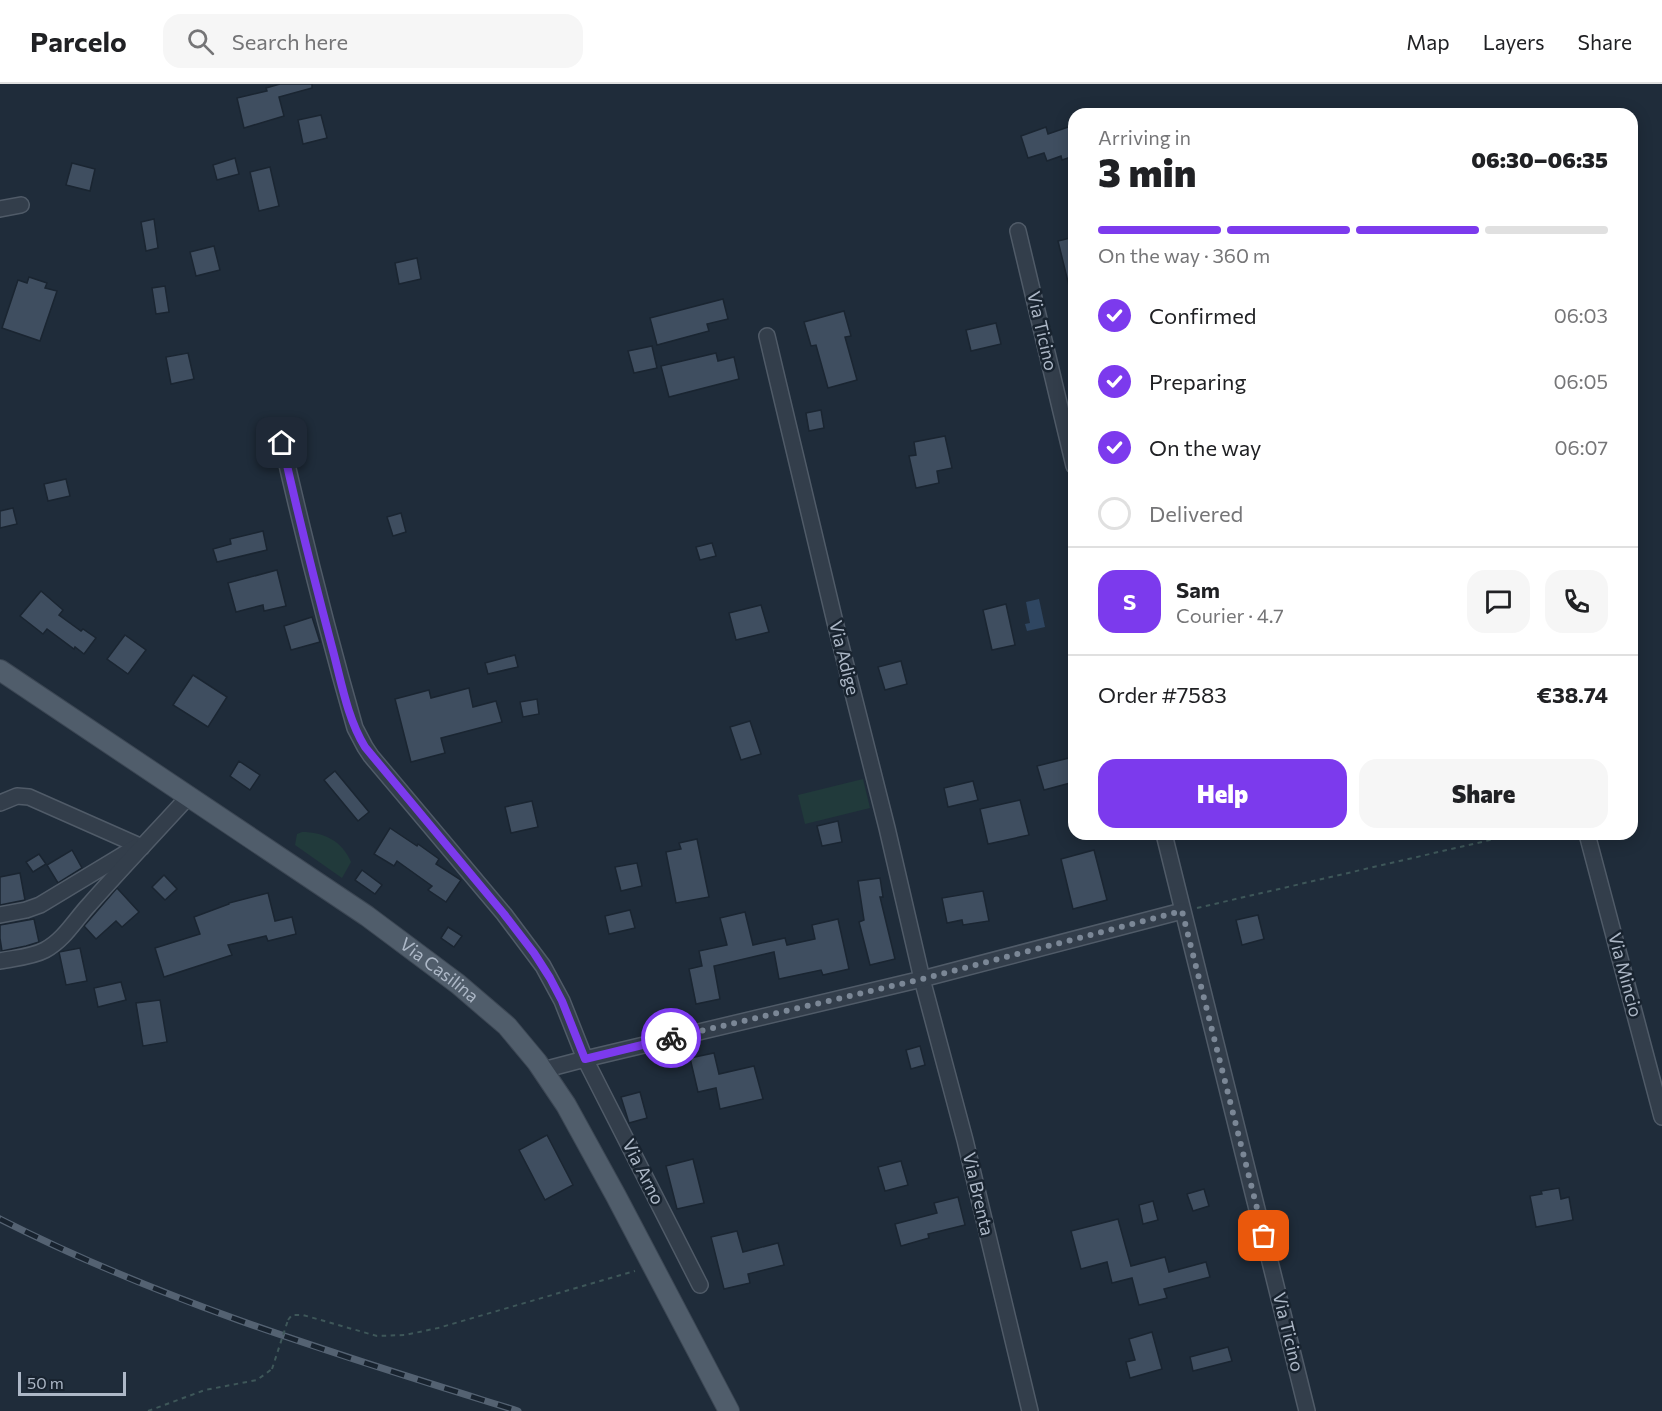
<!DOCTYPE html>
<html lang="en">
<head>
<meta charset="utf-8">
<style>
  :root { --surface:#fff; --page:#f6f6f6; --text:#202124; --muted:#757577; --line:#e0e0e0; --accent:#7c3aed }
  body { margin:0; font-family:Commissioner,sans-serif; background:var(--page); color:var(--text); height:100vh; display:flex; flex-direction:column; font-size:22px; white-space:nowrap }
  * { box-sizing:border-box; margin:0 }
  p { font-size:20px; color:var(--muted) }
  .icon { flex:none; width:33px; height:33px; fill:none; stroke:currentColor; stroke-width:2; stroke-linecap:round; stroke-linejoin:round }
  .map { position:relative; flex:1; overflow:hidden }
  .details { position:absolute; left:1068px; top:24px; width:570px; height:732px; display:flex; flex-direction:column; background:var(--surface); border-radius:18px; box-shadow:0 3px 15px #0003 }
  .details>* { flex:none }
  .scale { position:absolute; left:18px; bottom:15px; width:108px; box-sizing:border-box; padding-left:6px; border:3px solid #adb8c7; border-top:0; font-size:16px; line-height:21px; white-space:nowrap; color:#adb8c7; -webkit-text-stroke:4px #18232f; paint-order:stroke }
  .pin { position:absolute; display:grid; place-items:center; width:51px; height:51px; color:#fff; margin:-26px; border-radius:12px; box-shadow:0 3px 9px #0006 }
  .courier { position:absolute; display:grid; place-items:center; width:60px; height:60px; margin:-30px; border:4px solid #7c3aed; border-radius:50%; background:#fff; color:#222; box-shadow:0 2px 8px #0007 }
  .head em { font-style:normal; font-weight:800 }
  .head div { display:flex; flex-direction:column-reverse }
  .head { display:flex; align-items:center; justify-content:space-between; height:102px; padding:0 30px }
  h1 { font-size:39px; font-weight:800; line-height:45px }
  .bar { display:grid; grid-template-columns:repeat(4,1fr); gap:9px 6px; align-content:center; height:72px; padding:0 30px }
  .bar i { height:8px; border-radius:4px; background:var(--line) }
  .bar .active { background:var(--accent) }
  .bar p { grid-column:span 4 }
  .line { display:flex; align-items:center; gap:15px; padding:0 30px; border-top:2px solid var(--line) }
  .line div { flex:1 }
  .round { display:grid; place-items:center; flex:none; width:63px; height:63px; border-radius:18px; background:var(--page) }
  ol { padding:0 30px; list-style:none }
  li { display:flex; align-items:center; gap:18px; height:66px }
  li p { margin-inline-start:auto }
  li .icon { padding:6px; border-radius:50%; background:var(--accent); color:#fff; stroke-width:4 }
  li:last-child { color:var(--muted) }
  li i { width:33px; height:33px; border:3px solid var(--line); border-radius:50% }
  .primary-button { display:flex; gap:12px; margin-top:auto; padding:12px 30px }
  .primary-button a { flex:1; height:69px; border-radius:18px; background:var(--accent); color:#fff; font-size:24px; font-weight:800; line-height:69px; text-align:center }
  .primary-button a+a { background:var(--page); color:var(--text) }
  header { display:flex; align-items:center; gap:36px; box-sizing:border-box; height:84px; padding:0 30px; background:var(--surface); border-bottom:2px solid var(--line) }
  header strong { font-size:28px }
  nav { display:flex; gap:33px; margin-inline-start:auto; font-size:21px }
  .search { width:420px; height:54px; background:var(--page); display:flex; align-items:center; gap:15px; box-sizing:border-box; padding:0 21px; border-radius:18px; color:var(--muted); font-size:22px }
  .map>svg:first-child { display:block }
  .green { fill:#213a3b }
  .water { fill:#2f4661 }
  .building { fill:#3f4e60; stroke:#1a2531; stroke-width:1.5 }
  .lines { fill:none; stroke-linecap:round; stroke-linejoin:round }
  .minor-casing { stroke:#505b68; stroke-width:18 }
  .major-casing { stroke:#3c4754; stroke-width:22 }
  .path { stroke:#3e5759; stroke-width:2; stroke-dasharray:4.5 4.5; stroke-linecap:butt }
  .minor { stroke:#333e4b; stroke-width:15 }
  .major { stroke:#505d6b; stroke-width:20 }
  .rail-casing { stroke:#546272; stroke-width:7 }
  .rail { stroke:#18232f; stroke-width:4.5; stroke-dasharray:14; stroke-linecap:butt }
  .path-bridge { stroke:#3e5759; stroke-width:2; stroke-dasharray:4.5 4.5; stroke-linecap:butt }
  .done { stroke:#7b8796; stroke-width:6; stroke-dasharray:0 10.8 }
  .route { stroke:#7c3aed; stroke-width:8 }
  .labels { text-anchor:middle; stroke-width:5; stroke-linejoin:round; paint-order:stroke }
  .street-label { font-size:18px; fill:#adb8c7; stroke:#18232f }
</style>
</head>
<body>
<header>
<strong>Parcelo</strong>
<div class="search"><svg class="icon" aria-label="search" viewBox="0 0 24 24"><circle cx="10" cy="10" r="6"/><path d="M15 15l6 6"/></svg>Search here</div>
<nav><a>Map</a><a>Layers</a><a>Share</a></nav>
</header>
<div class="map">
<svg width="1662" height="1327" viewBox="0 0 1662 1327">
  <rect width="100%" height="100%" fill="#1f2c3a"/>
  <!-- green -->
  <g class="green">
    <path d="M863,695L870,724L805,740L798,711Z"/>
    <path d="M302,748C324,748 342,757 351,778L342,794L295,761L297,750Z"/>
  </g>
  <!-- water -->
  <path class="water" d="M1039,515L1045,543L1027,547L1025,540L1030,539L1026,518Z"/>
  <!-- building -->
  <g class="building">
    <path d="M280,0H312V4L279,13L284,32L244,44L237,14L267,7L266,4Z"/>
    <path d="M321,31L327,54L303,60L298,36Z"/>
    <path d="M1074,41V72L1062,76L1061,72L1047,77L1044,69L1028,74L1021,52L1046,43L1048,50Z"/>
    <path d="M235,74L239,90L217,96L213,81Z"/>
    <path d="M72,79L95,85L90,107L66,101Z"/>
    <path d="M270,83L279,122L259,127L250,88Z"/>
    <path d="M154,135L158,164L146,167L141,138Z"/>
    <path d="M1074,153V205L1070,206L1058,157Z"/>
    <path d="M214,162L220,186L196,192L190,168Z"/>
    <path d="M417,174L421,195L399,200L395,179Z"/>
    <path d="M29,193L47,199L45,204L57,207L40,257L2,244L18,196L27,199Z"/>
    <path d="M165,202L169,228L156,230L152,204Z"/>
    <path d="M723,215L728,235L707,240L709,247L657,261L650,234Z"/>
    <path d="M844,227L851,252L845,253L857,296L828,304L816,261L811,262L804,238Z"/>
    <path d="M996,239L1001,260L971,267L966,246Z"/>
    <path d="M652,262L657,284L634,289L628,267Z"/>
    <path d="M188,269L194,295L171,300L166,273Z"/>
    <path d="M716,269L718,277L734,273L739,295L669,313L661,282Z"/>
    <path d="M821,326L824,344L809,347L806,329Z"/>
    <path d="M945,352L952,384L937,387L939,399L916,404L909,372L916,371L914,358Z"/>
    <path d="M66,395L70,412L48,417L44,400Z"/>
    <path d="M13,424L17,440L0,444V427Z"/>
    <path d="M401,429L406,448L393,452L387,433Z"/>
    <path d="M263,447L267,466L217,478L213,465L231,460L230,455Z"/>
    <path d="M712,459L716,472L700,476L696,463Z"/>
    <path d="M277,486L286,522L264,527L263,521L236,528L228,499Z"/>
    <path d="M41,507L63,526L59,531L81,547L83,545L96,554L84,570L75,563L74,565L47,545L43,550L20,532Z"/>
    <path d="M1006,520L1015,561L992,566L983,526Z"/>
    <path d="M761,521L769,548L736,556L729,529Z"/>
    <path d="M312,533L320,558L291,566L284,542Z"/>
    <path d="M125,551L146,566L128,590L107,575Z"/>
    <path d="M515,571L518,583L488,590L485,579Z"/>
    <path d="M901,577L907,600L885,606L878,583Z"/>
    <path d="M193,591L227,613L208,643L173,621Z"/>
    <path d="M469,604L473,623L496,617L502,638L441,654L445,669L411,678L395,615L429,606L431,614Z"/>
    <path d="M537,615L539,630L523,633L520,618Z"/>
    <path d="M750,637L761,670L741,676L730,643Z"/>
    <path d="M1069,674L1074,692V698L1044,706L1037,682Z"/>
    <path d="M239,677L260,691L250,706L230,692Z"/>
    <path d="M335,687L369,728L358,737L324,696Z"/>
    <path d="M973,697L978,716L948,723L944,704Z"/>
    <path d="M1020,716L1029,751L988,760L980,725Z"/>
    <path d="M532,717L538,743L511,749L505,723Z"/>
    <path d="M838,737L842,758L822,762L817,742Z"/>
    <path d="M390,744L417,762L418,760L439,775L436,780L461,796L446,818L428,806L432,802L397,777L394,782L374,770Z"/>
    <path d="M697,755L709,813L676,819L666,768L681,765L679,759Z"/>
    <path d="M72,766L82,784L58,799L47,781Z"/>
    <path d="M1094,766L1107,816L1073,825L1061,775Z"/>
    <path d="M39,770L46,780L33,788L26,778Z"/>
    <path d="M637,779L642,802L621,807L615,783Z"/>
    <path d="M362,786L382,801L375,810L355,796Z"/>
    <path d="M20,789L25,816L0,821V793Z"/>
    <path d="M164,791L177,805L165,816L152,803Z"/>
    <path d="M880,794L883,813H880L895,875L870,881L859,838L864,836L858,797Z"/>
    <path d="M117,804L139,828L122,843L116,837L96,855L84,842Z"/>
    <path d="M983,807L989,837L963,841L962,836L947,839L942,814Z"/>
    <path d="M268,809L275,837L292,833L296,850L268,857L266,852L228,861L232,871L164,893L155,864L200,850L194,833L229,820V819Z"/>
    <path d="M630,826L635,844L609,850L605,832Z"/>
    <path d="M745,828L753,861L785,854L787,861L815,855L812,841L838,835L849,885L823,891L821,886L779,895L774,868L714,882L720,915L696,920L689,885L702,882L699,867L727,861L720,834Z"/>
    <path d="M1258,831L1264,855L1242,861L1236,836Z"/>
    <path d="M28,836L34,835L39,858L26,862L2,867L0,854V841Z"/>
    <path d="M448,843L462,852L454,863L441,854Z"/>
    <path d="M80,864L87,897L66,901L59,868Z"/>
    <path d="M121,898L126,916L98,923L94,904Z"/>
    <path d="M160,916L167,958L143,962L136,919Z"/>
    <path d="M920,962L925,981L911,985L906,966Z"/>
    <path d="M714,969L719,990L754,982L763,1015L720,1025L716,1004L698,1008L690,974Z"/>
    <path d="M640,1008L647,1034L629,1039L621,1013Z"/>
    <path d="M547,1051L573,1101L545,1116L519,1066Z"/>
    <path d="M693,1075L704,1119L677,1125L666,1082Z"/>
    <path d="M901,1077L908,1101L885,1107L878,1083Z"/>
    <path d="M1559,1104L1561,1115L1569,1113L1573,1136L1536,1143L1530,1112L1542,1110L1541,1107Z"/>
    <path d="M1204,1105L1209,1122L1193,1127L1187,1110Z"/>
    <path d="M958,1113L965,1141L928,1150L929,1154L901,1162L895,1140L937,1129L934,1119Z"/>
    <path d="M1153,1117L1158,1136L1143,1140L1139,1121Z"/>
    <path d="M1118,1135L1131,1182L1165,1173L1169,1188L1206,1178L1210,1193L1164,1205L1167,1214L1139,1221L1132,1194L1112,1199L1107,1178L1081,1185L1071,1147Z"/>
    <path d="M737,1147L743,1168L778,1159L784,1181L748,1190L750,1199L724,1205L711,1153Z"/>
    <path d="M1152,1248L1162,1285L1130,1294L1126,1278L1135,1276L1129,1255Z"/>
    <path d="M1228,1263L1232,1277L1193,1287L1190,1273Z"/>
  </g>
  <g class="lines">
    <!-- minor casing -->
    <g class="minor-casing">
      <g id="minor">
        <path d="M0,125L21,121"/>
        <path d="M1018,147L1074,382"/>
        <path d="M767,252L835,538L887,744L922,895L965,1056L1030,1327"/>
        <path d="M282,359C304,455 328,550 355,644L365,663L371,672L504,830L543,882L562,917L585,975L700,1201"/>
        <path d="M0,719L17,712L29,713L142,763"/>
        <path d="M1164,750L1307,1327"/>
        <path d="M1587,750L1662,1033"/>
        <path d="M0,831L26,826L40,821L136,763"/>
        <path d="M0,877C14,874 32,873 45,866C64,856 75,836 89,821C122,784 156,748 189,712"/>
        <path d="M543,986L585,975L922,895L1182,827"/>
      </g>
    </g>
    <!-- major casing -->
    <g class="major-casing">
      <g id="major">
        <path id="s1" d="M0,586L367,832L458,900L507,942L537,978L566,1021L616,1112L729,1327"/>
      </g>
    </g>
    <!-- path -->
    <g class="path">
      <path d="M1197,824L1516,750"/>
      <path d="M288,1236L292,1231H303L377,1252L405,1251L438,1244L635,1187"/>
      <path d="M148,1327L205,1306L257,1296L272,1285"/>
    </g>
    <!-- minor -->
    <use href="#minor" class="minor"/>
    <!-- major -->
    <use href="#major" class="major"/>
    <!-- rail casing -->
    <g class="rail-casing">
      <path id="rail" d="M0,1135C165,1219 342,1272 518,1327"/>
    </g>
    <!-- rail -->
    <use href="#rail" class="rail"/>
    <!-- path-bridge -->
    <path class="path-bridge" d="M272,1285L288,1236"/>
  </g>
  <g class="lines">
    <!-- done -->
    <path class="done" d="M671,954L922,895L1182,827L1264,1152"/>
    <!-- route -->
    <path class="route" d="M282,359C297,427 314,495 332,563C341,596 347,634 365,663L504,830L534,869L550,894L562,917L585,975L671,954"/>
  </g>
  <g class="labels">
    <!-- street labels -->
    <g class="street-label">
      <text transform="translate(1042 247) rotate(77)" y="6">Via Ticino</text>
      <text transform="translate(844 574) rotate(76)" y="6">Via Adige</text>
      <text dy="6" stroke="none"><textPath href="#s1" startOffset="532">Via Casilina</textPath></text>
      <text transform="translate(1625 891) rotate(75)" y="6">Via Mincio</text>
      <text transform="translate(643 1088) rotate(63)" y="6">Via Arno</text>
      <text transform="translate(978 1110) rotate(77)" y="6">Via Brenta</text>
      <text transform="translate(1288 1248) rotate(76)" y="6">Via Ticino</text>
    </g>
  </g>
</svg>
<div class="scale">50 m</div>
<div class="pin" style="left:1264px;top:1152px;background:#ea580c"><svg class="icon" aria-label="bag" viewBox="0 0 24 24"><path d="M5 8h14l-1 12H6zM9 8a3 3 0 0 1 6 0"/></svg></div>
<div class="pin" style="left:282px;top:359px;background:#1f2937"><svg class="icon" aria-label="home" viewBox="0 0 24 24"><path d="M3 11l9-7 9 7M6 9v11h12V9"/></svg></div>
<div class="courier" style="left:671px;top:954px"><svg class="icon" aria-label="bike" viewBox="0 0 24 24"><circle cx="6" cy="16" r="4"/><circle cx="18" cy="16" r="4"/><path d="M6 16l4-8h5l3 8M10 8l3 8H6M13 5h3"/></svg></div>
<section class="details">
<div class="head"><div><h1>3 min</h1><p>Arriving in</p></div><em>06:30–06:35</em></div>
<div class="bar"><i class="active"></i><i class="active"></i><i class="active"></i><i></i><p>On the way · 360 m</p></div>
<ol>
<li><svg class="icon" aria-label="check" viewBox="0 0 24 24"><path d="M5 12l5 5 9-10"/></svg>Confirmed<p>06:03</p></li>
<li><svg class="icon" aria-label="check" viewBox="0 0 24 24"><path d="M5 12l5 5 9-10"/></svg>Preparing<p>06:05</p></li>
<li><svg class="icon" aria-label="check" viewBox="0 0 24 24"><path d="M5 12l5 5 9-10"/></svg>On the way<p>06:07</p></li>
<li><i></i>Delivered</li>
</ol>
<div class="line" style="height:108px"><b class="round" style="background:var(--accent);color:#fff">S</b><div><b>Sam</b><p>Courier · 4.7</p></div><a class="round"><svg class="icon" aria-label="chat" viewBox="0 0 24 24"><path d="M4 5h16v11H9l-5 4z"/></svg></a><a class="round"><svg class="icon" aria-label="phone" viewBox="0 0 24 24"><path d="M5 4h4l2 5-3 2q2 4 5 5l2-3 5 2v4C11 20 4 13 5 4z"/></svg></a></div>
<div class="line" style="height:78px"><div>Order #7583</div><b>€38.74</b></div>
<div class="primary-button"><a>Help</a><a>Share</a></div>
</section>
</div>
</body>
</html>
